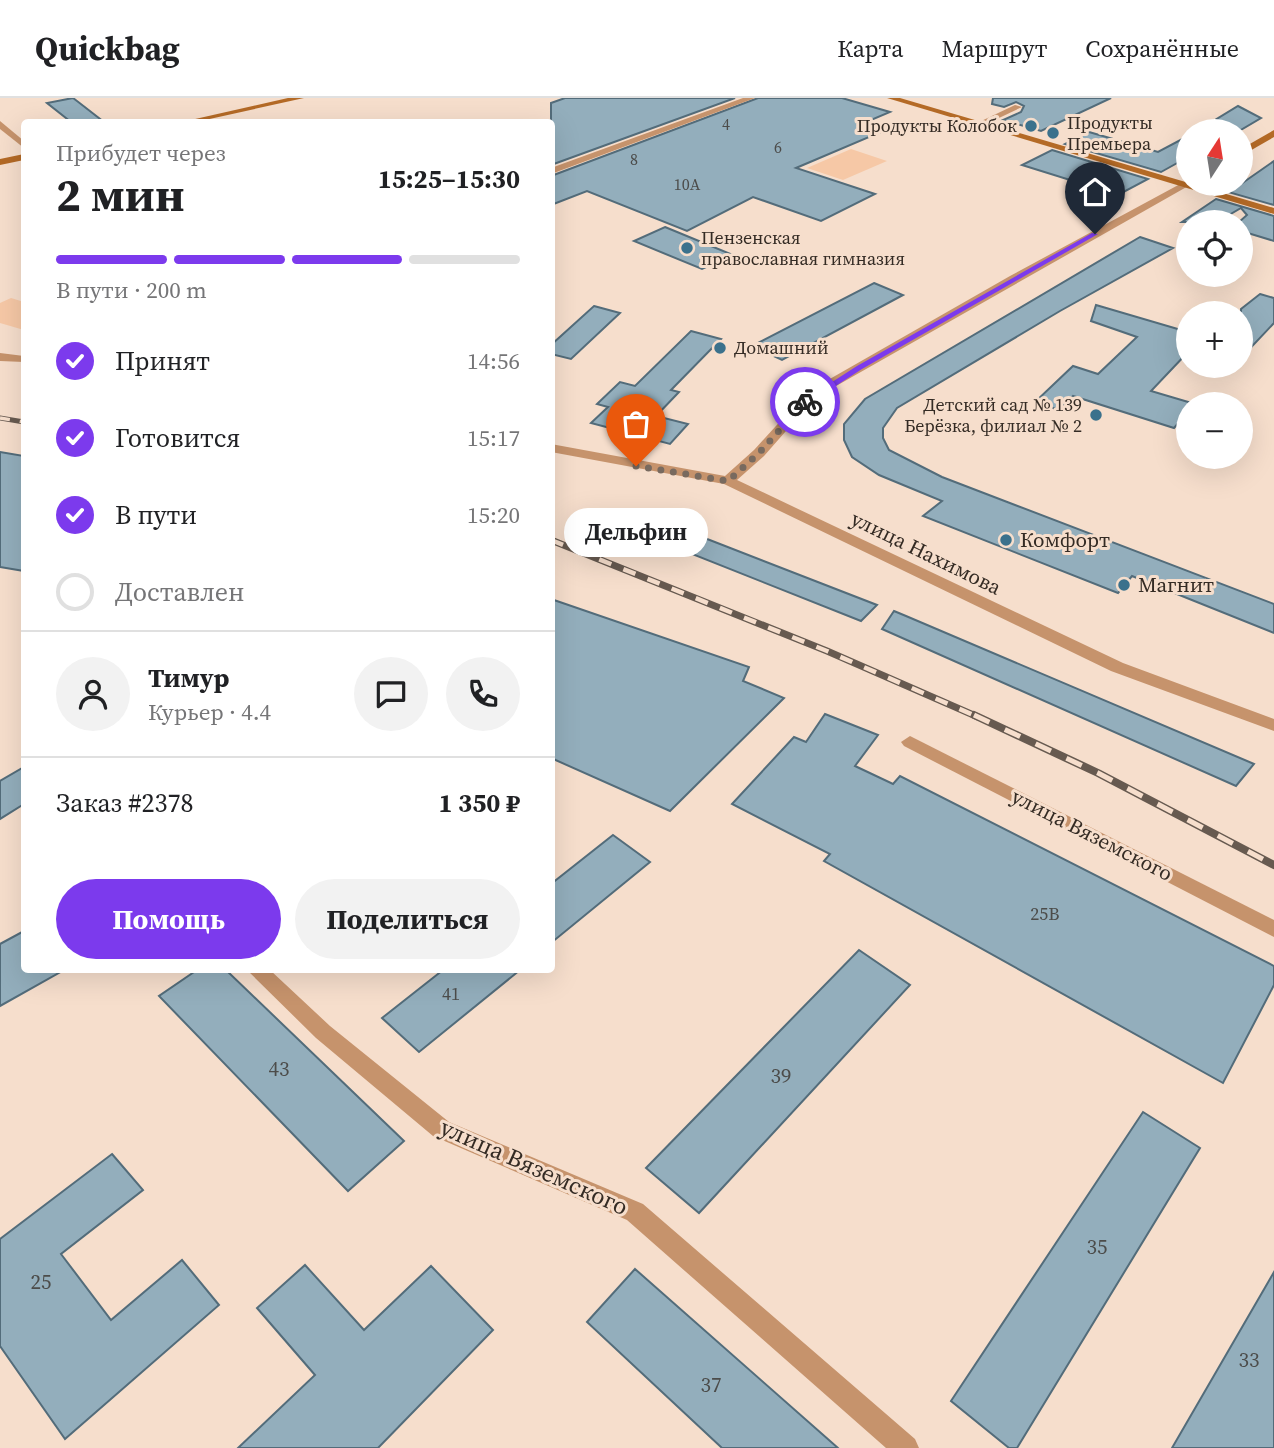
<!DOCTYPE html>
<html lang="ru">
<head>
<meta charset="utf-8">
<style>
  :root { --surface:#fff; --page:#f2f2f2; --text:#202124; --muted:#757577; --line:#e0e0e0; --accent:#7c3aed }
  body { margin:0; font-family:"Source Serif 4",serif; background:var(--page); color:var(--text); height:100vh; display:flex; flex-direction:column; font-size:26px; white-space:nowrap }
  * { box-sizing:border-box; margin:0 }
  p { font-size:23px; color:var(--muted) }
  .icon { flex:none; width:38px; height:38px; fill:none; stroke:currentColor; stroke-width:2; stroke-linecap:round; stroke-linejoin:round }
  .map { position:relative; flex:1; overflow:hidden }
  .details { position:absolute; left:21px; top:21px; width:534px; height:854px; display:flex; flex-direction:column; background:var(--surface); border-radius:7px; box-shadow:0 7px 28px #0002 }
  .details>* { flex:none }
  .needle { width:46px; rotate:12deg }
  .tools { position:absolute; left:1176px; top:21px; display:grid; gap:14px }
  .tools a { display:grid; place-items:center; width:77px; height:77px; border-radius:50%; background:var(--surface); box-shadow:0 7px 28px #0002; font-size:35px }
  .pin { position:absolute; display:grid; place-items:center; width:60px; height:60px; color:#fff; margin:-72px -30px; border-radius:50% 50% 50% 0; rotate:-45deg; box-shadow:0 0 7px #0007 }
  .pin .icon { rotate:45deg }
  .courier { position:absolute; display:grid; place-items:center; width:70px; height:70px; margin:-35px; border:5px solid #7c3aed; border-radius:50%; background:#fff; color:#222; box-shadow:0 2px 9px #0007 }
  .bubble { position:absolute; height:49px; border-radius:24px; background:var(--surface); box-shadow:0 7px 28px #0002; font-size:23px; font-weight:700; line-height:49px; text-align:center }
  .head em { font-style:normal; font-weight:700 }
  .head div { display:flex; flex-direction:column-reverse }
  .head { display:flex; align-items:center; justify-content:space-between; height:119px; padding:0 35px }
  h1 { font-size:46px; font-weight:700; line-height:52px }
  .bar { display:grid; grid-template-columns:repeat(4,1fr); gap:10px 7px; align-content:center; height:84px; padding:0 35px }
  .bar i { height:9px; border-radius:5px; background:var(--line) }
  .bar .current { background:var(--accent) }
  .bar p { grid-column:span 4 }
  .line { display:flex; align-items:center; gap:18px; padding:0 35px; border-top:2px solid var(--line) }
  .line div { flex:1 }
  .round { display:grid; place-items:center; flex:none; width:74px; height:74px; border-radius:37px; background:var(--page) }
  ol { padding:0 35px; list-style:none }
  li { display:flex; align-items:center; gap:21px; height:77px }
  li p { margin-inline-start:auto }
  li .icon { padding:7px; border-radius:50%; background:var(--accent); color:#fff; stroke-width:4 }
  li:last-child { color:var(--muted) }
  li i { width:38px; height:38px; border:4px solid var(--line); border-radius:50% }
  .primary-button { display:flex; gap:14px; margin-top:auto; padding:14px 35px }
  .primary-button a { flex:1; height:80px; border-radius:42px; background:var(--accent); color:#fff; font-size:28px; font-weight:700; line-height:80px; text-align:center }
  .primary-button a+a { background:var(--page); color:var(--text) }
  header { display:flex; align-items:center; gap:42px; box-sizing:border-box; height:98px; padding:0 35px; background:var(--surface); border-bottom:2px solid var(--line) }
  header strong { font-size:33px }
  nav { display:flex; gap:38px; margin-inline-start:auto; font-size:24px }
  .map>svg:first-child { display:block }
  .green { fill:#f6c8a6 }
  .building { fill:#93aebc; stroke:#536c7a; stroke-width:2 }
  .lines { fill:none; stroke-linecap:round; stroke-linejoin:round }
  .street { fill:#c6936c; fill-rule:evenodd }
  .secondary { fill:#b46a26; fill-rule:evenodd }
  .rail-far2-casing { stroke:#675a50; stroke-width:5 }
  .rail-far1-casing { stroke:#675a50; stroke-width:7 }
  .rail-casing { stroke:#675a50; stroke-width:8 }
  .rail-far2 { stroke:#f6decc; stroke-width:3.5; stroke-dasharray:10; stroke-linecap:butt }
  .rail-far1 { stroke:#f6decc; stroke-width:4.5; stroke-dasharray:13; stroke-linecap:butt }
  .rail { stroke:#f6decc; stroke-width:5; stroke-dasharray:17; stroke-linecap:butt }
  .route { fill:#7c3aed }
  .done { stroke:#786a5f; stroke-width:7; stroke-dasharray:0 12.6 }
  .poi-dot { fill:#3b718c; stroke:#f6decc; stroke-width:2.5 }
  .labels { text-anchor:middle; stroke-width:6; stroke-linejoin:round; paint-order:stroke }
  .far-number-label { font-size:16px; fill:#4c4c4a }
  .far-poi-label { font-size:18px; fill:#342b24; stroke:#f6decc; text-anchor:start }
  .number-label { font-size:18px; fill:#4c4c4a }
  .poi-label { font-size:21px; fill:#342b24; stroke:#f6decc; text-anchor:start }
  .street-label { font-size:21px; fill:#342b24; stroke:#f6decc }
  .near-number-label { font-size:21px; fill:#4c4c4a }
  .near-street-label { font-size:24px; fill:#342b24; stroke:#f6decc }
</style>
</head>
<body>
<header>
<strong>Quickbag</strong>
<nav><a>Карта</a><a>Маршрут</a><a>Сохранённые</a></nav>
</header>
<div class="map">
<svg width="1274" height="1350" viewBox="0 0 1274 1350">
  <rect width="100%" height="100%" fill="#f6decc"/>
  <!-- green -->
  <g class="green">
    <path d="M851,51L887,63L843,82L807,70Z"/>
    <path d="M11,200L24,204V232L0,225V205Z"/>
  </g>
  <!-- building -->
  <g class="building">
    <path d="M73,0L77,3L104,24H71L47,5Z"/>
    <path d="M565,0H735L551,67V5Z"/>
    <path d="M758,0H842L890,14L859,27L881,34L796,70L875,96L821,123L753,99L687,133L587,93L551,107V78Z"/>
    <path d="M993,0H1111L1041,33L1003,22L1021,14L1024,8L1016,4L1004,9L992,6Z"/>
    <path d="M1238,8L1261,20L1239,33H1197Z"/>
    <path d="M1089,34L1158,54L1188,38V59L1161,74L1065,46Z"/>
    <path d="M1052,52L1148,81L1118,97L1022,67Z"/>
    <path d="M1274,63V107L1228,94L1241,86Z"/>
    <path d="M1216,101L1274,118V143L1241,133L1239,124L1247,117L1241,110L1217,124H1182Z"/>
    <path d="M665,129L733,157L702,171L634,143Z"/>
    <path d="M1140,139L1173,150L1060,213L897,310L883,330V340L889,352L942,379L1274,506V535L1132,478L1118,495L923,418L942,403L879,377L852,359L844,342V326L865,301Z"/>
    <path d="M874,185L903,197L782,262L752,248Z"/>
    <path d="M1260,196L1274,200V225L1241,260V211Z"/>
    <path d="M1096,207L1188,234V254L1151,293L1195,306H1188V314L1174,330L1073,298L1059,312L1035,304L1073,268L1098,276L1137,239L1091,223Z"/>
    <path d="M594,208L620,215L571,261L551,256V247Z"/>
    <path d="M691,233L721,241L671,292L679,294L656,318L688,326L670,346L591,325L608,309L597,306L620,284L635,288Z"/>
    <path d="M0,354L24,358V473L0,469Z"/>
    <path d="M684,432L877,507L861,523L677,450Z"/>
    <path d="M551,501L749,569L743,583L784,600L670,713L551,660Z"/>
    <path d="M894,513L906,518L1254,666L1236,688L882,531Z"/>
    <path d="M825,616L878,637L855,668L893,686L900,678L1274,868V887L1223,985L824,763L830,756L732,706L794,639L806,644Z"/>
    <path d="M24,669V706L0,721V683Z"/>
    <path d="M613,737L650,764L551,845V786Z"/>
    <path d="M24,833V872H64L0,908V846Z"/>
    <path d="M859,852L910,887L699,1115L646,1070Z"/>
    <path d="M197,872H226L404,1043L348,1093L159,898Z"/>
    <path d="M443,872H520L419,954L382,920Z"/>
    <path d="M1143,1014L1200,1050L1017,1350H1009L951,1303Z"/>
    <path d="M112,1056L143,1092L61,1156L111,1222L182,1162L219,1207L65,1341L0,1248V1141Z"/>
    <path d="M305,1167L364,1232L431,1168L493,1232L378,1350H238L315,1277L257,1210Z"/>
    <path d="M635,1171L838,1350H722L587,1224Z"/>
    <path d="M1274,1174V1350H1172Z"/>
  </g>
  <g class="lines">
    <!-- street -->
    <g class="street">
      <path d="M743,0H755L551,76V70Z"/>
      <path d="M1015,7L1022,9L982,28L975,26Z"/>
      <path d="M0,23L24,43V50L0,31Z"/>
      <path d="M1182,85L1190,87L815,300L764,358L737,382L1123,565L1274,621V633L1111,573L724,386L551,354V346L725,378L754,352L807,294L1010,178Z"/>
      <path d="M0,255L24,258V264L0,263Z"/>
      <path d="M910,638L1274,822V839L904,648L901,644Z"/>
      <path d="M247,872H270L330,928L449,1024L643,1106L915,1341L919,1350H886L627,1122L433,1038L316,940Z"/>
    </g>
    <!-- secondary -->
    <g class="secondary">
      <path d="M288,0H304L196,24H182Z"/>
      <path d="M887,0H900L1274,110V116Z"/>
      <path d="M1274,32V39L1241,58V51Z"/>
      <path d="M24,56V62L0,67V61Z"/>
    </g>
    <!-- rail-far2 casing -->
    <g class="rail-far2-casing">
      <path id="rail-far2" d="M0,320L24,324"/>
    </g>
    <!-- rail-far1 casing -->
    <g class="rail-far1-casing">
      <path id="rail-far1" d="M551,442L827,553L978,619"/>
    </g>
    <!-- rail casing -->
    <g class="rail-casing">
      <path id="rail" d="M974,617L1098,675L1274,767"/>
    </g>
    <!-- rail-far2 -->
    <use href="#rail-far2" class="rail-far2"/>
    <!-- rail-far1 -->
    <use href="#rail-far1" class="rail-far1"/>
    <!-- rail -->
    <use href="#rail" class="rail"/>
  </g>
  <!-- route -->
  <path class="route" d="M1092,135L1098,136L862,271L808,306L801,304L857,268Z"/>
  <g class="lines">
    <!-- done -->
    <path class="done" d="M636,368L728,383L759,355L805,304"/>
  </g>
  <!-- markers -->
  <g class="poi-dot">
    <circle cx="1031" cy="28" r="7"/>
    <circle cx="1053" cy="35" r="7"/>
    <circle cx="687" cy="150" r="7"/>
    <circle cx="720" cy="250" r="7"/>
    <circle cx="1096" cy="317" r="7"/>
    <circle cx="1006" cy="442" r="7"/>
    <circle cx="1124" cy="487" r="7"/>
  </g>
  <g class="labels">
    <!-- far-number labels -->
    <g class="far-number-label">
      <text x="726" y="32">4</text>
      <text x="778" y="55">6</text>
      <text x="634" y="67">8</text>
      <text x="687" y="92">10А</text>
    </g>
    <!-- far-poi labels -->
    <g class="far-poi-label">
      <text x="1067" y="31">Продукты<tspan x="1067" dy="21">Премьера</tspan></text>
      <text x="1017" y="34" text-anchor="end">Продукты Колобок</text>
      <text x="701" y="146">Пензенская<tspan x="701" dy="21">православная гимназия</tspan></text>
      <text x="734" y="256">Домашний</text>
      <text x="1082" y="313" text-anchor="end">Детский сад № 139<tspan x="1082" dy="21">Берёзка, филиал № 2</tspan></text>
    </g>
    <!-- number labels -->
    <g class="number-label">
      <text x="1045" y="822">25В</text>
      <text x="451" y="902">41</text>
    </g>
    <!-- poi labels -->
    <g class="poi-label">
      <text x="1020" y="449">Комфорт</text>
      <text x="1138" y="494">Магнит</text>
    </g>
    <!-- street labels -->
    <g class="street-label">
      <text transform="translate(926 455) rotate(26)" y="7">улица Нахимова</text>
      <text transform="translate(1092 737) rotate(27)" y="7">улица Вяземского</text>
    </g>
    <!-- near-number labels -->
    <g class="near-number-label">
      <text x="279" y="978">43</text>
      <text x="781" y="985">39</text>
      <text x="1097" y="1156">35</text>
      <text x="41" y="1191">25</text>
      <text x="1249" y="1269">33</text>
      <text x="711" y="1294">37</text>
    </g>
    <!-- near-street labels -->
    <g class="near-street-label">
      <text transform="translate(534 1069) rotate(24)" y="8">улица Вяземского</text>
    </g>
  </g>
</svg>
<div class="tools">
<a><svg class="needle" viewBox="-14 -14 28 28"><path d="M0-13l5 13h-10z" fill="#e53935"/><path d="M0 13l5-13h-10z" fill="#757577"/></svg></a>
<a><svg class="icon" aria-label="locate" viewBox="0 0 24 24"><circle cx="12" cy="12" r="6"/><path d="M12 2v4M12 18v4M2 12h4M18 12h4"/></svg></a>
<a>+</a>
<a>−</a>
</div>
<div class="pin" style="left:636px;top:368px;background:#ea580c"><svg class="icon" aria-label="bag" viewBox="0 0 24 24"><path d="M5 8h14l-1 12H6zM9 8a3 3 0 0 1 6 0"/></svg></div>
<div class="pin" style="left:1095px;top:136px;background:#1f2937"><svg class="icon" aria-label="home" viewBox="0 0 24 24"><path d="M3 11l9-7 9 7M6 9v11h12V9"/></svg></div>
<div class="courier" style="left:805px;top:304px"><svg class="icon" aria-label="bike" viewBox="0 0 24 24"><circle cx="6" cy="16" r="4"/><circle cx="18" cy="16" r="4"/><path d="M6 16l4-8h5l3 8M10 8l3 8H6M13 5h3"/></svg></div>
<div class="bubble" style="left:564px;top:410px;width:144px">Дельфин</div>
<section class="details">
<div class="head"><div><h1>2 мин</h1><p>Прибудет через</p></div><em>15:25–15:30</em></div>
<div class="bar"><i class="current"></i><i class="current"></i><i class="current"></i><i></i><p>В пути · 200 m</p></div>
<ol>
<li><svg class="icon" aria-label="check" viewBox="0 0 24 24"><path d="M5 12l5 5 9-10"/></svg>Принят<p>14:56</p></li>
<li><svg class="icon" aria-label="check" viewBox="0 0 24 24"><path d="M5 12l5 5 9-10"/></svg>Готовится<p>15:17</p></li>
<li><svg class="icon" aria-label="check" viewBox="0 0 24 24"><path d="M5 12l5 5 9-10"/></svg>В пути<p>15:20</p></li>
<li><i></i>Доставлен</li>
</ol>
<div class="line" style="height:126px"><a class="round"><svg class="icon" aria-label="person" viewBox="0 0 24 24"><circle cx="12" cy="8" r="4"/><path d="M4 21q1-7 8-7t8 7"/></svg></a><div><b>Тимур</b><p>Курьер · 4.4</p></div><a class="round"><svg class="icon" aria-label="chat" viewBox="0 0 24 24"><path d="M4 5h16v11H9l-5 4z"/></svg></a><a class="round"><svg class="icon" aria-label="phone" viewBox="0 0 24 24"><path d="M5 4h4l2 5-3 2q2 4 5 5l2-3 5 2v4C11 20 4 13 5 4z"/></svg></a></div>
<div class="line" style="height:91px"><div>Заказ #2378</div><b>1 350 ₽</b></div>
<div class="primary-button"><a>Помощь</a><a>Поделиться</a></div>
</section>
</div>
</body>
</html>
